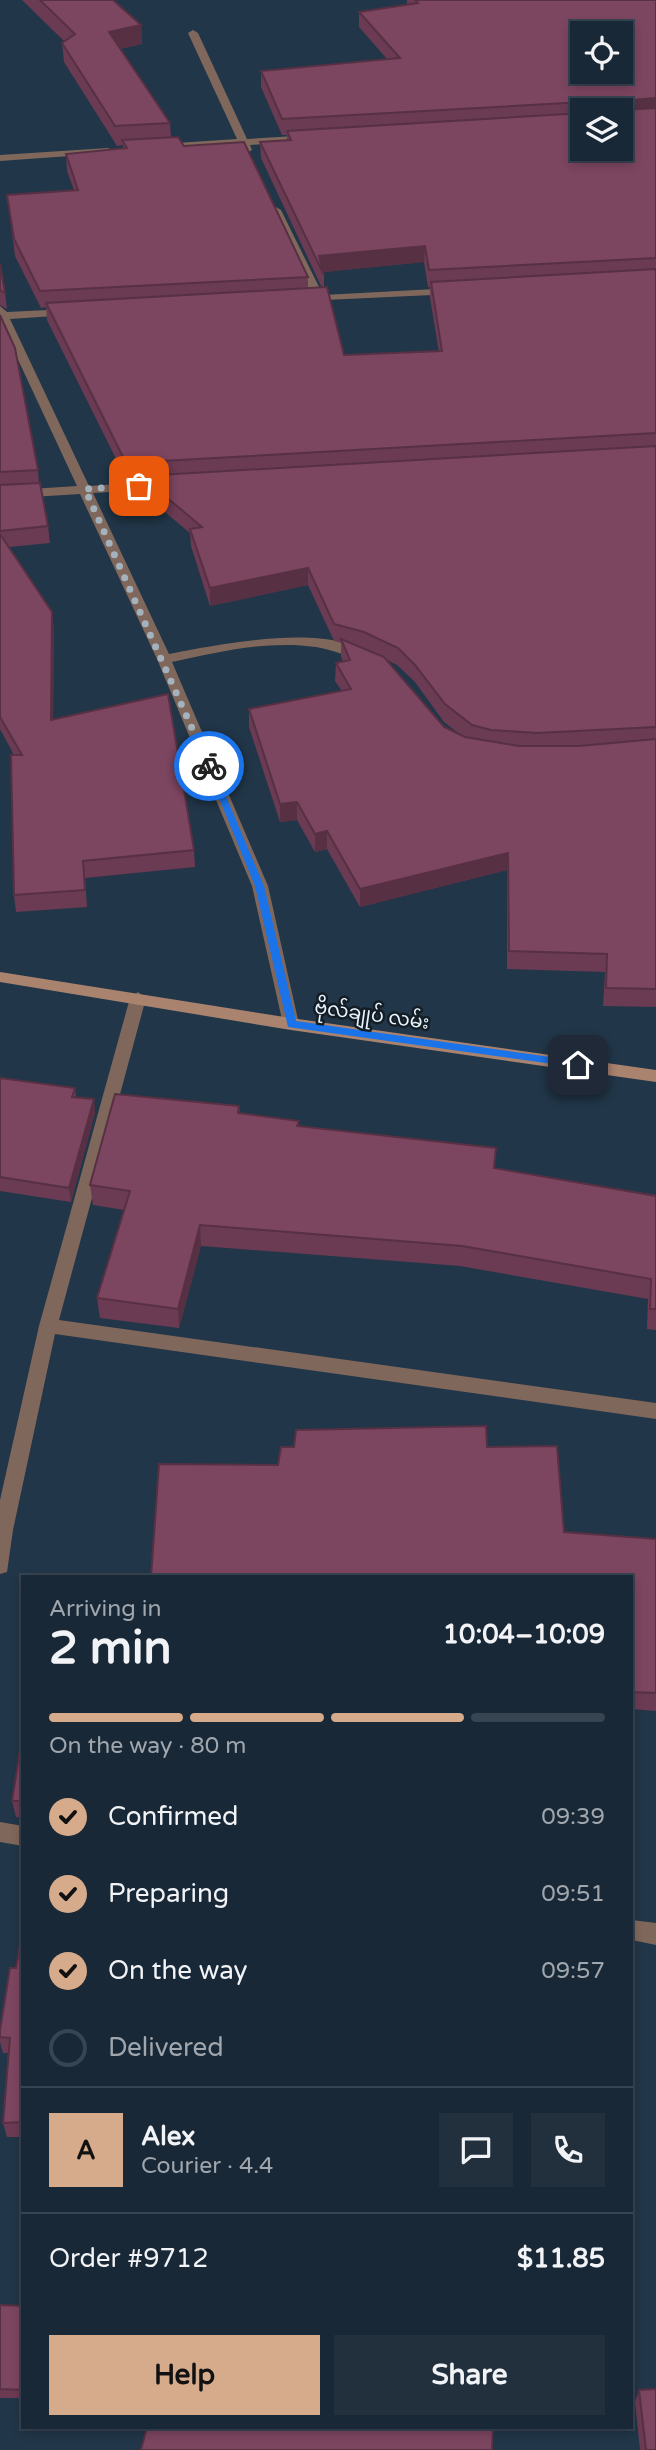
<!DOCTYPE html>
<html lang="en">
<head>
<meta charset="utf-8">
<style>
  :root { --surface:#192836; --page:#22303e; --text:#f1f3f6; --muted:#9fa6ad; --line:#374451; --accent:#d6ab8b }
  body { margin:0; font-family:"Varela Round","Noto Sans Myanmar",sans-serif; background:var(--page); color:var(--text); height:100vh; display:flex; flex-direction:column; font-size:26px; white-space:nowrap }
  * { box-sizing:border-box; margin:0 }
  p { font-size:23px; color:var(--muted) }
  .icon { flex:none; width:38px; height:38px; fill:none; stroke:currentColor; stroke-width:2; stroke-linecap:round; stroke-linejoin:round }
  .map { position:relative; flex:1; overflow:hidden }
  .side { position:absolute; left:21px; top:1575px; width:612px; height:854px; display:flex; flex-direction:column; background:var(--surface); border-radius:0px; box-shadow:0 4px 10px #0003,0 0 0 2px var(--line) }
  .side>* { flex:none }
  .tools { position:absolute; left:570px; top:21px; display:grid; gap:14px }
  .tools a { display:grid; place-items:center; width:63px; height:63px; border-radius:0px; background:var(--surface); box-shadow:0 4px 10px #0003,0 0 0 2px var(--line); font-size:35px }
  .pin { position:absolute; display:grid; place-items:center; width:60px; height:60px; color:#fff; margin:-30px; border-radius:14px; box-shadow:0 4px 10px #0006 }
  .courier { position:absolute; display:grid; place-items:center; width:70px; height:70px; margin:-35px; border:5px solid #1a73e8; border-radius:50%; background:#fff; color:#222; box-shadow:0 2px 9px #0007 }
  .overview em { font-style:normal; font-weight:700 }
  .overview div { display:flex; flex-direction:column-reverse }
  .overview { display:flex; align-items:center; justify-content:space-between; height:119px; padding:0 28px }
  h1 { font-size:46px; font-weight:700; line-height:52px }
  .bar { display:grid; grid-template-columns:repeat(4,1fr); gap:10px 7px; align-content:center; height:84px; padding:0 28px }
  .bar i { height:9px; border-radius:5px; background:var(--line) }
  .bar .selected { background:var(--accent) }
  .bar p { grid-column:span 4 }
  .line { display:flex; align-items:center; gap:18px; padding:0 28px; border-top:2px solid var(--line) }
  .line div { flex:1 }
  .round { display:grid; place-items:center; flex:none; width:74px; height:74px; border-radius:0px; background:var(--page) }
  ol { padding:0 28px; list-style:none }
  li { display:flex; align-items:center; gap:21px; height:77px }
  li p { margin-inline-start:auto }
  li .icon { padding:7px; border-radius:50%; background:var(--accent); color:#111; stroke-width:4 }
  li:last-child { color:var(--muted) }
  li i { width:38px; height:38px; border:4px solid var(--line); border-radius:50% }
  .button { display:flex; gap:14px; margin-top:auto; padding:14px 28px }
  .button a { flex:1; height:80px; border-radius:0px; background:var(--accent); color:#111; font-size:28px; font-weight:700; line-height:80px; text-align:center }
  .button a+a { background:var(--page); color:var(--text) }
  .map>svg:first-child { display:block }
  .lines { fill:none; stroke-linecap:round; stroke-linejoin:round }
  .street { fill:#80675b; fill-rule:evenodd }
  .secondary { fill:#aa836f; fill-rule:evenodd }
  .wall { fill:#6b3b53; fill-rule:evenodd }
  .shaded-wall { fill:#573043 }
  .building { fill:#7c4560; stroke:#573043; stroke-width:2; fill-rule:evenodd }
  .route { fill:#1a73e8 }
  .done { stroke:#a4b2be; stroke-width:7; stroke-dasharray:0 12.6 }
  .labels { text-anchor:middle; stroke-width:5; stroke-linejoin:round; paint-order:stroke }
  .street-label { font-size:19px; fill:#eaf4fe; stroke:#131d25 }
</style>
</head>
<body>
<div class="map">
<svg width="656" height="2450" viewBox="0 0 656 2450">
  <rect width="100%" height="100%" fill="#213648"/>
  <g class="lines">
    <!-- street -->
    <g class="street">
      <path d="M193,30L198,33L247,139L311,135L316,138L315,140L250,145L252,150L247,153L240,145L157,149V145L161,144L237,139L188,33Z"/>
      <path d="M108,148L113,151L112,153L0,161V155Z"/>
      <path d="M276,207L281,210L323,295L454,288L460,291L454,294L303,301V297L312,295L271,210Z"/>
      <path d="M0,306L7,312L69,309L75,312L69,315L10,319L89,486L163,481L169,485L163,489L93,493L169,654C215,645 333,621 370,656L363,660C347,656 333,650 316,647C268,640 219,652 172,662L268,886L299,1024L297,1028L291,1030L283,1024L252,886L157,659L80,494L0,499V491L77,486L0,321Z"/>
      <path d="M138,992L146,998L59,1320L656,1403V1419L55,1334L13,1530L7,1572L0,1574V1500L39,1326L130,998Z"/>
      <path d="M0,1822L23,1826V1846L0,1842Z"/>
      <path d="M632,1920L656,1923V1945L632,1940Z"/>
    </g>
    <!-- secondary -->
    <path class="secondary" d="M0,972L291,1018L656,1070V1082L291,1030L0,982Z"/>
  </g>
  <!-- wall -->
  <g class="wall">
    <path d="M22,0H113L141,25L142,44L120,49L170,123L171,138L184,146L308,277V288H322L261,158L260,142L287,140V135H282L261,87V71L387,59L359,27V12L407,5V0H656V1007L603,1006L605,972L507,969V870L360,907L327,849L315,852L297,820L280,822L249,727V709L342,691L335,681L336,663L343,661L341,657V643L334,641L308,585L210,606L191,546L190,533L142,493L141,480L127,481L47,320L46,307L41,308L15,256L7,195L74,190L67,171L66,154L123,148V145L117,146L64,62L62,43L64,41ZM583,110H621L583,149ZM424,262L428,287H430V298L439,352L344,355L324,288V272ZM387,660L397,665L415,682L444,722L462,736L444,727Z"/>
    <path d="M0,264L5,293L7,309L0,305Z"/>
    <path d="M0,315L38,470L39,483L48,526L50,543L9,547L54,628L53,720L194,850L195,867L85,878L87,907L16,912L14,895V755L0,729Z"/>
    <path d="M0,1078L75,1088L76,1097L94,1099L95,1113L71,1202L0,1191Z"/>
    <path d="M239,1106L240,1114L299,1121V1127L494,1168L656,1195V1330L647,1329L648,1299L460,1266L201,1246L179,1328L100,1318L97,1298L124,1210L93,1205L90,1185Z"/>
    <path d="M487,1447L564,1532L656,1539V1711L632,1709V1577L278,1465Z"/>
    <path d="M23,1731V1818L16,1817L12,1801Z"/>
    <path d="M23,1927V2137H7L3,2123L8,2053H3L0,2042V2030L16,1968Z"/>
    <path d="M0,2305L23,2306V2398H0Z"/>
    <path d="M639,2390L656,2450H640L635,2402Z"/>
  </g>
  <!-- shaded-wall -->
  <g class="shaded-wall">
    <path d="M141,25L142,44L110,51L109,32Z"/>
    <path d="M656,98V113L621,117L620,101Z"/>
    <path d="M425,246L424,262L323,272L319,256Z"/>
    <path d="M308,568V585L210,606V588Z"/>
    <path d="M52,612L54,628L53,737L51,720Z"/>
    <path d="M297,802V820L280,822V804Z"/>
    <path d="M327,831V849L315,852V834Z"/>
    <path d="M508,853L507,870L360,907V889Z"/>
    <path d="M94,1099L95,1113L71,1202L69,1188Z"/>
    <path d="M200,1225L201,1246L179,1328L178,1309Z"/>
  </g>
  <!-- building -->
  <g class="building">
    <path d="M40,0H113L141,25L109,32L170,123L115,126L62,43L75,34Z"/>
    <path d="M415,0H656V98L620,101L623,110L656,108V258L429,270L425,246L319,256L324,275L260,142L291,140L287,131L583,113V149H621V110H585L587,104L584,102L282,119L261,71L400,58L359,12L418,3ZM583,33H621V72H583Z"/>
    <path d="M178,137L184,146L244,142L308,277L40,291L14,239L7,195L78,190L66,154L127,148L122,140Z"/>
    <path d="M0,264L5,293L0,290Z"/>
    <path d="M656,269V433L126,463L46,303L327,287L344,355L442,351L431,282Z"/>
    <path d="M0,315L15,348L38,470L0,472Z"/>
    <path d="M656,446V727L537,733L491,730L472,725L445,704L415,665L398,648L364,632L334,624L308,568L210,588L190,529L202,527L141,476Z"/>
    <path d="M40,483L48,526L0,531V485Z"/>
    <path d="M0,534L52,612L51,720L168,694L194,850L83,861L85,890L14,895L11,755H22L0,717Z"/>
    <path d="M341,639L384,657L444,727L465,737L519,746H579L656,739V989L606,988L607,954L509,951L508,853L360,889L327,831L315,834L297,802L280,804L249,709L351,689L336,663L350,660Z"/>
    <path d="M0,1078L75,1088L72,1097L94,1099L69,1188L0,1177Z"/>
    <path d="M115,1094L239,1106L238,1113L299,1121L297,1126L496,1148L494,1168L656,1196V1309H650L651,1279L462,1246L200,1225L178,1309L97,1298L130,1191L90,1185Z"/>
    <path d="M486,1426L487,1447L557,1446L564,1532L656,1539V1693L632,1692V1577H151L159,1464L278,1465L281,1447H294L296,1430Z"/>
    <path d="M23,1731V1801H12Z"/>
    <path d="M23,1927V2122L3,2123L10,2038L0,2037V2030L10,1968H16Z"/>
    <path d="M0,2305L23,2306V2390L0,2389Z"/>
    <path d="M656,2389V2450H646L639,2390Z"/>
    <path d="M147,2427H493L492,2450H141Z"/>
  </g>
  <!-- route -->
  <path class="route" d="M205,764L213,766L264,886L296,1021L578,1061L583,1065L582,1068L288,1027L255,886Z"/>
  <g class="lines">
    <!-- done -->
    <path class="done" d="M139,486L85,489L209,766"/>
  </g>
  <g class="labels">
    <!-- street labels -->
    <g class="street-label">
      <text transform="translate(372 1014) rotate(8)" y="7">ဗိုလ်ချုပ် လမ်း</text>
    </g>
  </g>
</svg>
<div class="tools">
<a><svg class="icon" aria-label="locate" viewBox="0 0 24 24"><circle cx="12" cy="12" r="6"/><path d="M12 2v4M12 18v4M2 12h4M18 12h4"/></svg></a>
<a><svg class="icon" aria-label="layers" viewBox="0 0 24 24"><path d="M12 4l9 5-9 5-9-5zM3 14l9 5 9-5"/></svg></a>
</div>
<div class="pin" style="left:139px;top:486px;background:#ea580c"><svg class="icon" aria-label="bag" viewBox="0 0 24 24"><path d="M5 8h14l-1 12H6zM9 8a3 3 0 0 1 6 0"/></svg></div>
<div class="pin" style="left:578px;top:1065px;background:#1f2937"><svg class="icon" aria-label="home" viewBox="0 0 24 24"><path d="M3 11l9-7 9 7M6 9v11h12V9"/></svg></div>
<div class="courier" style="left:209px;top:766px"><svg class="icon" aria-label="bike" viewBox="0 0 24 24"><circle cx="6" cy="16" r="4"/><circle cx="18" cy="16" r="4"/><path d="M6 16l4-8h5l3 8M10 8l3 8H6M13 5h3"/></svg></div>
<section class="side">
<div class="overview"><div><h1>2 min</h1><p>Arriving in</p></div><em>10:04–10:09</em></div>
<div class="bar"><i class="selected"></i><i class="selected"></i><i class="selected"></i><i></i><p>On the way · 80 m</p></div>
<ol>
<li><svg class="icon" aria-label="check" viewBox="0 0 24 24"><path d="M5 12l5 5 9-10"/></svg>Confirmed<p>09:39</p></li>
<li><svg class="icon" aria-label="check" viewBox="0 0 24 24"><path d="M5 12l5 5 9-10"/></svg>Preparing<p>09:51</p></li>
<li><svg class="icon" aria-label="check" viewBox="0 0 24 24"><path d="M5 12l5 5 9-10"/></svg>On the way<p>09:57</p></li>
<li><i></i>Delivered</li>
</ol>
<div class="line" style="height:126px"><b class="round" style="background:var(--accent);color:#111">A</b><div><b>Alex</b><p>Courier · 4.4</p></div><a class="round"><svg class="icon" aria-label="chat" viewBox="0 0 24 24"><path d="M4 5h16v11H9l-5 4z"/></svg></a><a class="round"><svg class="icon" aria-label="phone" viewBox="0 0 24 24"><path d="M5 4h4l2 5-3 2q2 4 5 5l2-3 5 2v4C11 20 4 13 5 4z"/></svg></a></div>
<div class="line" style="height:91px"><div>Order #9712</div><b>$11.85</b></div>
<div class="button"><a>Help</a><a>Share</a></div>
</section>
</div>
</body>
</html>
